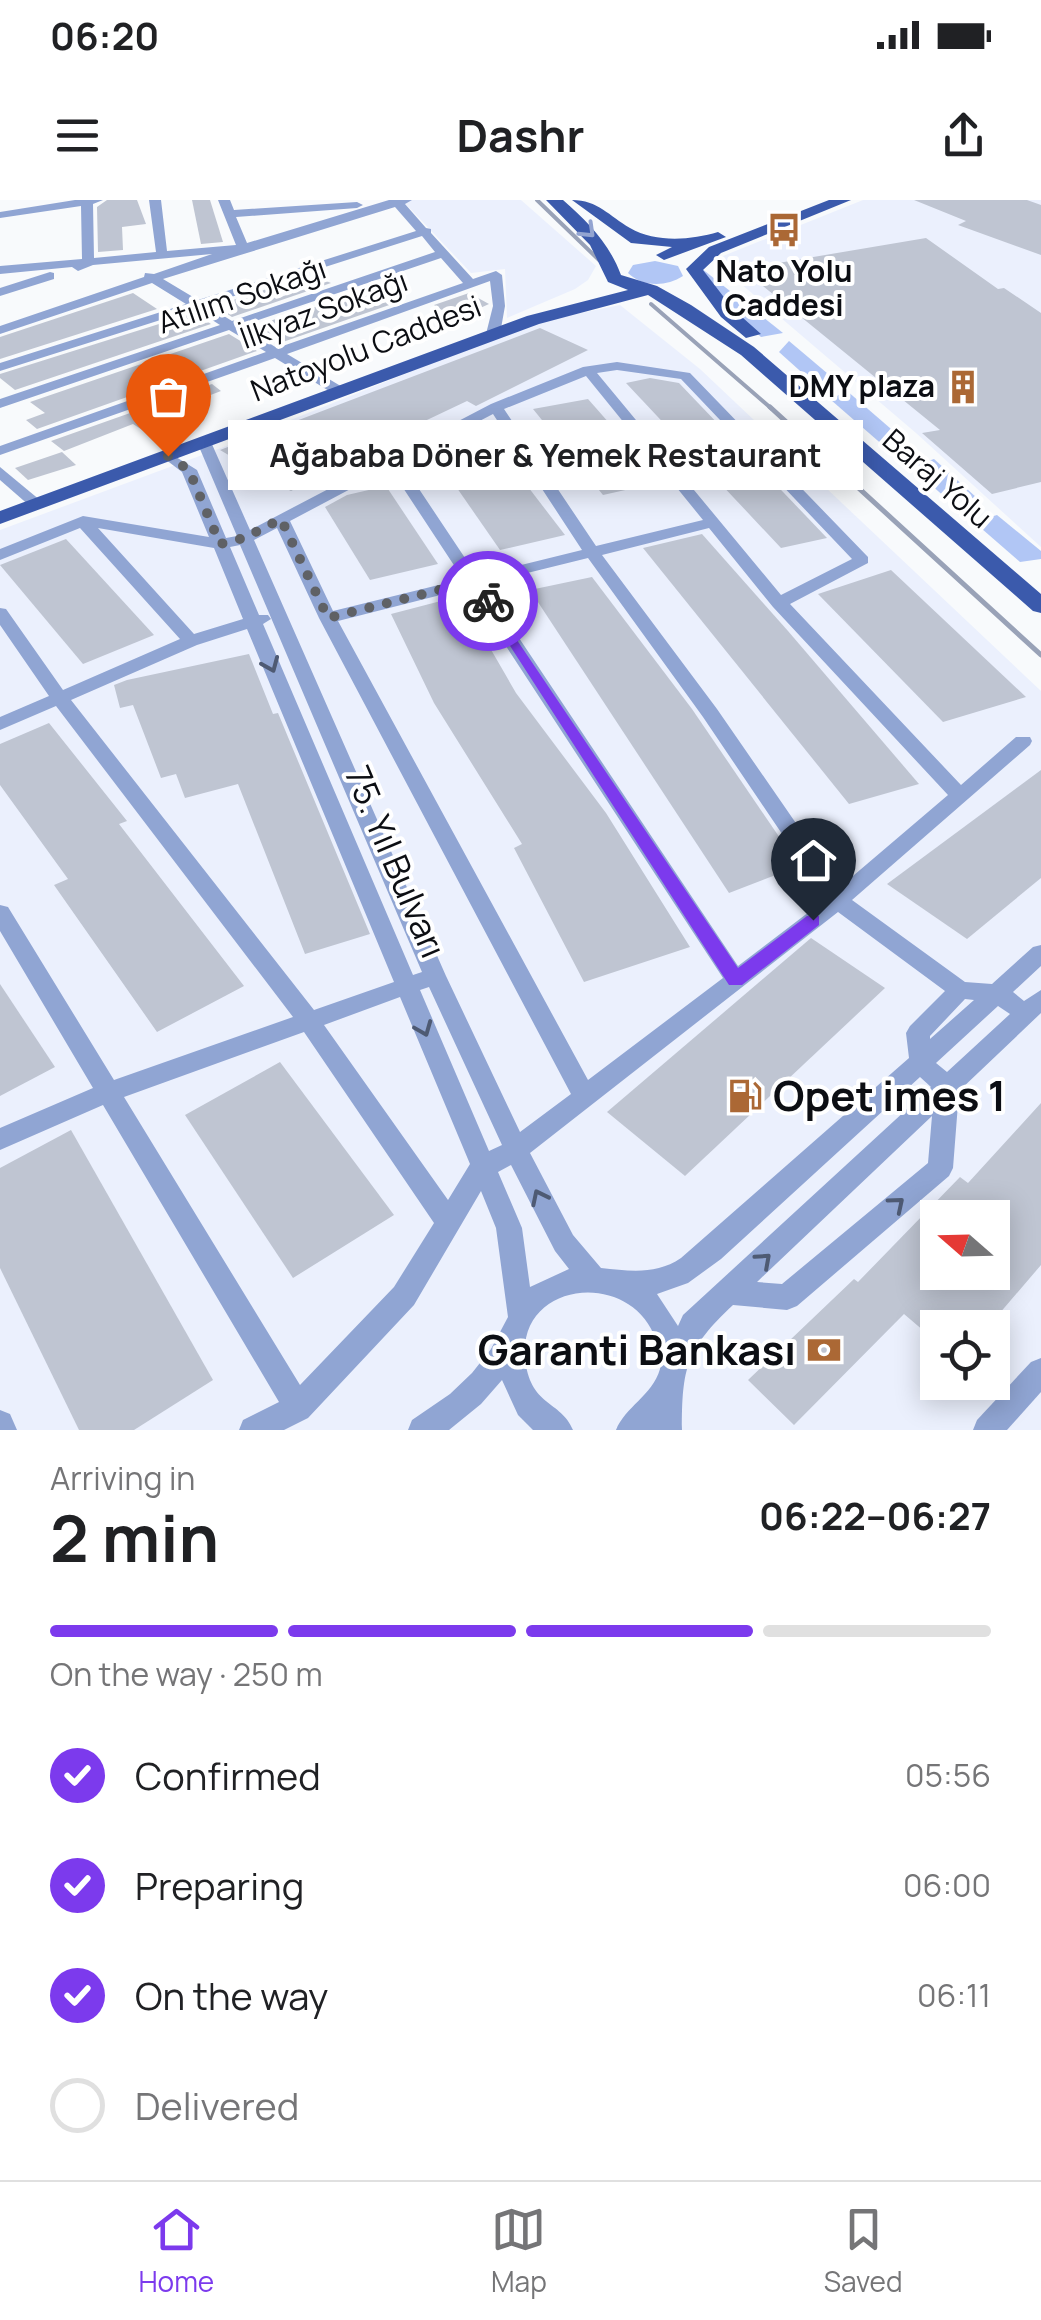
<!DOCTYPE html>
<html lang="en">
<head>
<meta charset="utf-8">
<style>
  :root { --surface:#fff; --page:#f6f6f6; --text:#202124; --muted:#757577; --line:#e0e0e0; --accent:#7c3aed }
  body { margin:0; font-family:Manrope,sans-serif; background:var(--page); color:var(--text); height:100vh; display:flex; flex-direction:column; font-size:38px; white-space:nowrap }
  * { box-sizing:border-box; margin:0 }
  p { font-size:32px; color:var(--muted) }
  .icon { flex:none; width:55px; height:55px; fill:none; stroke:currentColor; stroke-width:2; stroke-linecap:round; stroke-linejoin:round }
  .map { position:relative; height:1230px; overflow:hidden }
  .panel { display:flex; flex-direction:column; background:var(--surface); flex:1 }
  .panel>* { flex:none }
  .needle { width:65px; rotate:290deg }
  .buttons { position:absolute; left:920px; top:1000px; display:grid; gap:20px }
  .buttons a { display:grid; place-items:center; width:90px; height:90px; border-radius:0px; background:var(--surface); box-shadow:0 5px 25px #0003; font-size:50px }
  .pin { position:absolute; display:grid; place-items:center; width:85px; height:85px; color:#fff; margin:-102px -42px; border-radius:50% 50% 50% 0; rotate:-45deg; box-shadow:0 0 10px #0007 }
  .pin .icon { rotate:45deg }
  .courier { position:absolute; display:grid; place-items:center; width:100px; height:100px; margin:-50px; border:8px solid #7c3aed; border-radius:50%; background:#fff; color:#222; box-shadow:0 2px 12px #0007 }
  .bubble { position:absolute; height:70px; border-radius:0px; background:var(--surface); box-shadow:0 5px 25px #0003; font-size:32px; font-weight:700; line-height:70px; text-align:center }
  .headline em { font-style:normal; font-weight:700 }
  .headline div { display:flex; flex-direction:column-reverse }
  .headline { display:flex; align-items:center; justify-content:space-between; height:170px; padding:0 50px }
  h1 { font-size:65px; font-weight:700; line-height:75px }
  .bar { display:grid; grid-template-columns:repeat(4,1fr); gap:15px 10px; align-content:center; height:120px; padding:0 50px }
  .bar i { height:12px; border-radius:8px; background:var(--line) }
  .bar .selected { background:var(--accent) }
  .bar p { grid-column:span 4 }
  ol { padding:0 50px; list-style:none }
  li { display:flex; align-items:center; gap:30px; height:110px }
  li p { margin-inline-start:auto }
  li .icon { padding:10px; border-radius:50%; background:var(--accent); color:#fff; stroke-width:4 }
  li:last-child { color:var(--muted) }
  li i { width:55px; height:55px; border:5px solid var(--line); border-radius:50% }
  .status { display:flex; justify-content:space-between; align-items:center; height:70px; padding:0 50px; background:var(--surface); direction:ltr }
  .status svg { height:28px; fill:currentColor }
  header { display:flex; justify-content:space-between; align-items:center; height:130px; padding:0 50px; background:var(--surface); font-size:45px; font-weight:700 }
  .menu { display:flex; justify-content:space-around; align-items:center; height:140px; border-top:2px solid var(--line); background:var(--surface); font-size:28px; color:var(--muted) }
  .menu a { display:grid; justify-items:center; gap:5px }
  .menu .selected { color:var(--accent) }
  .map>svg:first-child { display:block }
  .built { fill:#ebf0fd; fill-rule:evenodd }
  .green { fill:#b1c6f5 }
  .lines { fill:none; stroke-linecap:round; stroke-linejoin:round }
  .stream-far1 { stroke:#99a2b7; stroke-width:4 }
  .stream { stroke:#99a2b7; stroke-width:5 }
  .building { fill:#bfc5d2; fill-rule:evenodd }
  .minor { fill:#90a5d3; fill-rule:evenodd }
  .major { fill:#3b5aac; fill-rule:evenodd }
  .oneway { stroke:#93a4d1 }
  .oneway2 { stroke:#4e5a73 }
  .route { fill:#7c3aed }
  .done { stroke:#5f6165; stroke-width:10; stroke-dasharray:0 18 }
  .labels { text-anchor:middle; stroke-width:8; stroke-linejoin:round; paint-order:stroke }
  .far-poi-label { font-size:30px; font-weight:bold; fill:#0c0e13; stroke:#fff }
  .far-street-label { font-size:30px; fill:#0c0e13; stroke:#fff }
  .street-label { font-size:35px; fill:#0c0e13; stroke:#fff }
  .near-poi-label { font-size:42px; font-weight:bold; fill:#0c0e13; stroke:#fff; text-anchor:start }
</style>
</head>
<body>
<div class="status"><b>06:20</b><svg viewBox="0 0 49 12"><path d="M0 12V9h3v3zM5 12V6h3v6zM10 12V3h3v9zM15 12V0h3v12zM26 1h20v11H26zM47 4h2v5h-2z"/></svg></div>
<header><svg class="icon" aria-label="menu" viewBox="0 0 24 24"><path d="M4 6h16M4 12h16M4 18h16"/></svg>Dashr<svg class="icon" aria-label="share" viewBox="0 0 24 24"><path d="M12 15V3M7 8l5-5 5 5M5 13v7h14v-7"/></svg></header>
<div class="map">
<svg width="1041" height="1230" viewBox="0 0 1041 1230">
  <rect width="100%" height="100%" fill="#f8fafc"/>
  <!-- built -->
  <g class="built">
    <path d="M402,0H521L596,66L588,80L575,89L507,118L505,69L471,73Z"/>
    <path d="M863,0H1041V347L916,233L713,60Z"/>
    <path d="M620,105L700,169L1041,491V1230H0V330L221,248L532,123ZM938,1018H992V1072H938ZM938,1128H992V1182H938Z"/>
  </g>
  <!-- green -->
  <g class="green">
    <path d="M655,61L678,66L683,76C666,87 642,87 628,73L633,65Z"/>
    <path d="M701,68L783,133L761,137L735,113Z"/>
    <path d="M789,141L840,184L818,187L779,152Z"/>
    <path d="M846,190L898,235L885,247L831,200Z"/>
    <path d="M934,259L977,298L947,299L911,267Z"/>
    <path d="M997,315L1041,351V359L1020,362L974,322Z"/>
  </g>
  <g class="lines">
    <!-- stream-far1 -->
    <g class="stream-far1">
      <path d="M537,0L599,60"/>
      <path d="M651,104L772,209"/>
    </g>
    <!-- stream -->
    <path class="stream" d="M770,207L1041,455"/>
  </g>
  <!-- building -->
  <g class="building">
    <path d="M107,0H137L146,24L122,27L123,50L98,52L97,7Z"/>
    <path d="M192,0H210L223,42L201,44Z"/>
    <path d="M914,0H1027L1041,5V55L958,25L966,21Z"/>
    <path d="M926,38L998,89L1004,88L1041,113V282L992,294L922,233L940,230L742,69Z"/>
    <path d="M326,81L331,83L232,117L215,106L267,89L281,97Z"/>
    <path d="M370,90L395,103L277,144L250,127Z"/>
    <path d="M133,93L157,109L0,159V137Z"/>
    <path d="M469,93L489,104L456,119L434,105Z"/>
    <path d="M194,113L211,124L15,190L0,178V174Z"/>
    <path d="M540,128L588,150L476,206L467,201L389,238L291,291L231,262L237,260L220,250Z"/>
    <path d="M229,134L257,151L37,229L26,220L45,213L30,202Z"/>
    <path d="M650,178L679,183L827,338L781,348L626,183Z"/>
    <path d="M212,184L221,191L177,208L195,219L173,229L150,235L133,224L64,251L51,241Z"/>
    <path d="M588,199L661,282L603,295L533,209Z"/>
    <path d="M492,240L565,335L500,350L432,252Z"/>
    <path d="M62,252L76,265L28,280L15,268Z"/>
    <path d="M386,286L438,364L370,380L325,307L347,295Z"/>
    <path d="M702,334L788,431L919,584L849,604L643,348Z"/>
    <path d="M66,339L154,435L83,464L0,365Z"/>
    <path d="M891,370L1026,497L943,522L818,394Z"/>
    <path d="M592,377L692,509L799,666L729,693L530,390Z"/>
    <path d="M460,396L516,493L606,613L690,747L584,782L514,648L522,644L434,503L391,414Z"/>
    <path d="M249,454L273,514L278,513L370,734L305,754L238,584L185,598L176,574L161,578L133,505L120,508L114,485L127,480Z"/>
    <path d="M49,523L127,621L119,624L244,786L157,832L54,685L68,679L0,585V544Z"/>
    <path d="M1041,570V678L967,739L887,684Z"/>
    <path d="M811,738L885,788L685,976L607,912Z"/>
    <path d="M0,784L55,867L0,896Z"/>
    <path d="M280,862L394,1015L293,1078L185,915Z"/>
    <path d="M1041,903V1065L987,1128H938V1143L904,1114L794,1225L748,1180L854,1079L858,1082L960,977L968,983ZM938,1018H992V1072H938Z"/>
    <path d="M71,930L213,1180L134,1230H79L0,1068V968Z"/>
  </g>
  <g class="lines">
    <!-- minor -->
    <g class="minor">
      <path d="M75,0H103L93,4L94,58L156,52L149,0H161L167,51L236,45L218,0H230L234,10L357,2L363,5L357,8L236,17L247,43L389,0H412L405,4L426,28L431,29V33L473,79L496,71L502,75L505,106L500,134L493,138L486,134L493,106L490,81L287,154L344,188V194H334L275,158L0,255V246L266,152L229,130L0,208V199L220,125L195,109L0,171V163L186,104L152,83L0,134V126L144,77L145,73L154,74L212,54L93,65L78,71L72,67L0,74V66L82,59L81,6L0,18V12ZM395,7L416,31L198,100L163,79ZM422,36L435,52L232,121L206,105ZM441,58L463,83L277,148L241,126Z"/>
      <path d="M50,72L54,73V79L0,96V88Z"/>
      <path d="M617,162L690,173L868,357V363L790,404L961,585L1016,537H1030L1032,541L1030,545L852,700L965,782L992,784L1033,747L1041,745V766L1013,792L1024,801L1041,790V813L959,891L953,968L949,976L797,1106L787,1110L733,1105C686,1149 682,1168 682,1230H616C625,1207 652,1196 660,1169C662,1160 659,1149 656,1140C632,1069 519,1080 525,1157C529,1207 561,1200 573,1230H533L518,1215L502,1180L481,1204L449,1230H408L412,1220L450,1194L472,1173L491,1149L508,1117L496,1028L481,991L414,1105L308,1218L284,1230H239L243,1220L279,1202L103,905L0,950V928L93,888L0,731V705L8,707L114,880L293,817L56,506L0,530V517L49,496L0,425V408L6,409L63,490L180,439L80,328L0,360V349L83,316L209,337L182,272L161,256L168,252L197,270L226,338L237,336L197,242L199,239L211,242L250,330L491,204L583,167ZM617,170L681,179L852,359L781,395L597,173ZM586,176L703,320L596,346L504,209ZM493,214L582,350L477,376L401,262ZM390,268L463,379L333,411L290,321ZM98,328L214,348L243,419L194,434ZM277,328L319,418L571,894L520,932L446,776L254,340ZM709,328L773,407L948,595L840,687L717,509L602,355ZM240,345L422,772L413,775L263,424L271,419L268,415H259L230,347ZM588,358L703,517L826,699L738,766L483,384ZM468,388L723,778L588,880L338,421ZM247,429L394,782L314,810L71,500L197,445ZM838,712L945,791L910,826L906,833L909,858L681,1058C656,1075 630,1071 601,1068L573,1035L530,953ZM429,787L502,945L489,951L420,790ZM400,797L470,964L448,1000L324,825ZM965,799L974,800L930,839V836ZM998,806L1010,814L947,872L936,863ZM304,832L434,1023L394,1087L300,1185L124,897ZM920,877L931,887L683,1115L678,1126L657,1094L688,1083L721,1059ZM932,916L928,963L782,1084L757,1082ZM511,965L555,1051L569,1069L530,1087L522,1028L498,972Z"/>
      <path d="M0,267L41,301V307H31L0,280Z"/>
      <path d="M1041,1158V1192L1007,1230H973L977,1220L1031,1162Z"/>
      <path d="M0,1210L10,1214L17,1230H0Z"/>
    </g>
    <!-- major -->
    <g class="major">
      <path d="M546,0H563C588,22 609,43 621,75L657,86L691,105L754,147L1041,394V413L1033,411L741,155L648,95L539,124L0,324V311L527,116L628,90L608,82L590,45Z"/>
      <path d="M572,0C598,0 609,16 630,28C656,43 691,40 718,32L726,37L664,60L656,55L672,47L631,43Z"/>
      <path d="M829,0H851L721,53L703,70L733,109L761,134L746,138L721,117L686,69L709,47Z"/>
    </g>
  </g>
  <!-- one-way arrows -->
  <defs><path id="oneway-chevron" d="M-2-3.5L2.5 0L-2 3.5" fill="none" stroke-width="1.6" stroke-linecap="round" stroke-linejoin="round" transform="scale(2.5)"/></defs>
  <use class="oneway" href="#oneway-chevron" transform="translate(588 31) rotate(44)"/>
  <g class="oneway2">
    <use href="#oneway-chevron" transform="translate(271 465) rotate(67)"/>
    <use href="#oneway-chevron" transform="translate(424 829) rotate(68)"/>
    <use href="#oneway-chevron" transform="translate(539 997) rotate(-116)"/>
    <use href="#oneway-chevron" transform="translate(897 1004) rotate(-40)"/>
    <use href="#oneway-chevron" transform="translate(764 1060) rotate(-42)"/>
  </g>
  <!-- route -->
  <path class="route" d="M488,397L738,768L807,716H819V725L742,785H729L481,401Z"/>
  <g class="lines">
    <!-- done -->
    <path class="done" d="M168,256L189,270L220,344L244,338L281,319L328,418L475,381L488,401"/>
  </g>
  <!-- icons -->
  <defs>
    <g id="bus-bare" transform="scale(2.7)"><path d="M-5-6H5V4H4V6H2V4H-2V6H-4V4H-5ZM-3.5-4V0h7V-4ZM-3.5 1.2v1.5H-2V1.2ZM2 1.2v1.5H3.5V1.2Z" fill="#ab6835" stroke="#fff" stroke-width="2.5" paint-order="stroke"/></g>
    <g id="building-bare" transform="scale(2.7)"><path d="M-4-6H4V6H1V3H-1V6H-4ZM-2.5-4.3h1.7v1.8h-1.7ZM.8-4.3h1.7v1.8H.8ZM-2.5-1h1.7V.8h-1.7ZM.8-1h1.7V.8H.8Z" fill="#ab6835" stroke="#fff" stroke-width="2.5" paint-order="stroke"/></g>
    <g id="fuel-bare" transform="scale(2.7)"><path d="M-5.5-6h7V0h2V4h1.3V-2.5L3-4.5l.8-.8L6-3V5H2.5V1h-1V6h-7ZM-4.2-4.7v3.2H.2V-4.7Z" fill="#ab6835" stroke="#fff" stroke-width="2.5" paint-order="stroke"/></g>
    <g id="bank-bare" transform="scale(2.7)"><path d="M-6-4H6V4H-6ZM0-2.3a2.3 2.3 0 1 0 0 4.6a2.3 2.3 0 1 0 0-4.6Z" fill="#ab6835" stroke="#fff" stroke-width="2.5" paint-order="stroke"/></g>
  </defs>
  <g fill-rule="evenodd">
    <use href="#bus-bare" x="784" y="30"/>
    <use href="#building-bare" x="963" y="187"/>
    <use href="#fuel-bare" x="745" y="896"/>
    <use href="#bank-bare" x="824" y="1150"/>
  </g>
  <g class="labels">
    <!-- far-poi labels -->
    <g class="far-poi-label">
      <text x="784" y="82">Nato Yolu<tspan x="784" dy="34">Caddesi</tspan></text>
      <text x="935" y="197" text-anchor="end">DMY plaza</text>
    </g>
    <!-- far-street labels -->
    <g class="far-street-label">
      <text transform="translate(242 96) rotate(-19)" y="10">Atılım Sokağı</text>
      <text transform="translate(324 110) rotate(-20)" y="10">İlkyaz Sokağı</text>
      <text transform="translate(366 149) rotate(-21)" y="10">Natoyolu Caddesi</text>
      <text transform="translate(937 279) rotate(41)" y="10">Baraj Yolu</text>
    </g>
    <!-- street labels -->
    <g class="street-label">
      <text transform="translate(395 662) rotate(67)" y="12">75. Yıl Bulvarı</text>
    </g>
    <!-- near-poi labels -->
    <g class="near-poi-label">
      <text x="773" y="911">Opet imes 1</text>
      <text x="796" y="1165" text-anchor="end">Garanti Bankası</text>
    </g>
  </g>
</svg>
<div class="buttons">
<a><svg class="needle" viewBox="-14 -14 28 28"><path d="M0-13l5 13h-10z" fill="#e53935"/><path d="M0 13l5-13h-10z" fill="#757577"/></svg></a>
<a><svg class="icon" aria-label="locate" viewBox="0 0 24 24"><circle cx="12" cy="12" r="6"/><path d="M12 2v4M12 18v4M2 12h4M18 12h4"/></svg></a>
</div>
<div class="pin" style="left:168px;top:256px;background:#ea580c"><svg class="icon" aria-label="bag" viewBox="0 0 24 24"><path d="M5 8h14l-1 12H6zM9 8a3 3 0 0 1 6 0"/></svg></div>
<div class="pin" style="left:813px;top:720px;background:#1f2937"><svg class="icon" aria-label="home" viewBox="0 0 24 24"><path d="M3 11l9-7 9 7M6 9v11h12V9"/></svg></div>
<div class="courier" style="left:488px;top:401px"><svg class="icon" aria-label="bike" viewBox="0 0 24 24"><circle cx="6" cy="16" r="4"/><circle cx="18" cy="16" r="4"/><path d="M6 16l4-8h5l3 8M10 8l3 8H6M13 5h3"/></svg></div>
<div class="bubble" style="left:228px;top:220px;width:635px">Ağababa Döner &amp; Yemek Restaurant</div>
</div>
<section class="panel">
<div class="headline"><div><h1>2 min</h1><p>Arriving in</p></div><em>06:22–06:27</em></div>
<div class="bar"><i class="selected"></i><i class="selected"></i><i class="selected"></i><i></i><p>On the way · 250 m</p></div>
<ol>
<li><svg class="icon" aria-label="check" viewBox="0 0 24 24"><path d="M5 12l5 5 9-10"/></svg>Confirmed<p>05:56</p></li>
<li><svg class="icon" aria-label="check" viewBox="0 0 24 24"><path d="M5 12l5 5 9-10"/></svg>Preparing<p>06:00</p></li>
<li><svg class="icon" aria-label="check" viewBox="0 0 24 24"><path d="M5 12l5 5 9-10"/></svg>On the way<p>06:11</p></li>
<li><i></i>Delivered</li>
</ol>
</section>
<nav class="menu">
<a class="selected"><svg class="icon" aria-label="home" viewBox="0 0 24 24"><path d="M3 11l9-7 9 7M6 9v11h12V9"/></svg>Home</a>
<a><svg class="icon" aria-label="map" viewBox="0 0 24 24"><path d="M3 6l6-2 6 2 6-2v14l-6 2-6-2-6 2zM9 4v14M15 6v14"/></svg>Map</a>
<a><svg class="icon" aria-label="saved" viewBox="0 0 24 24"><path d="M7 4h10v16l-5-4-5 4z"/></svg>Saved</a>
</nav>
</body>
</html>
